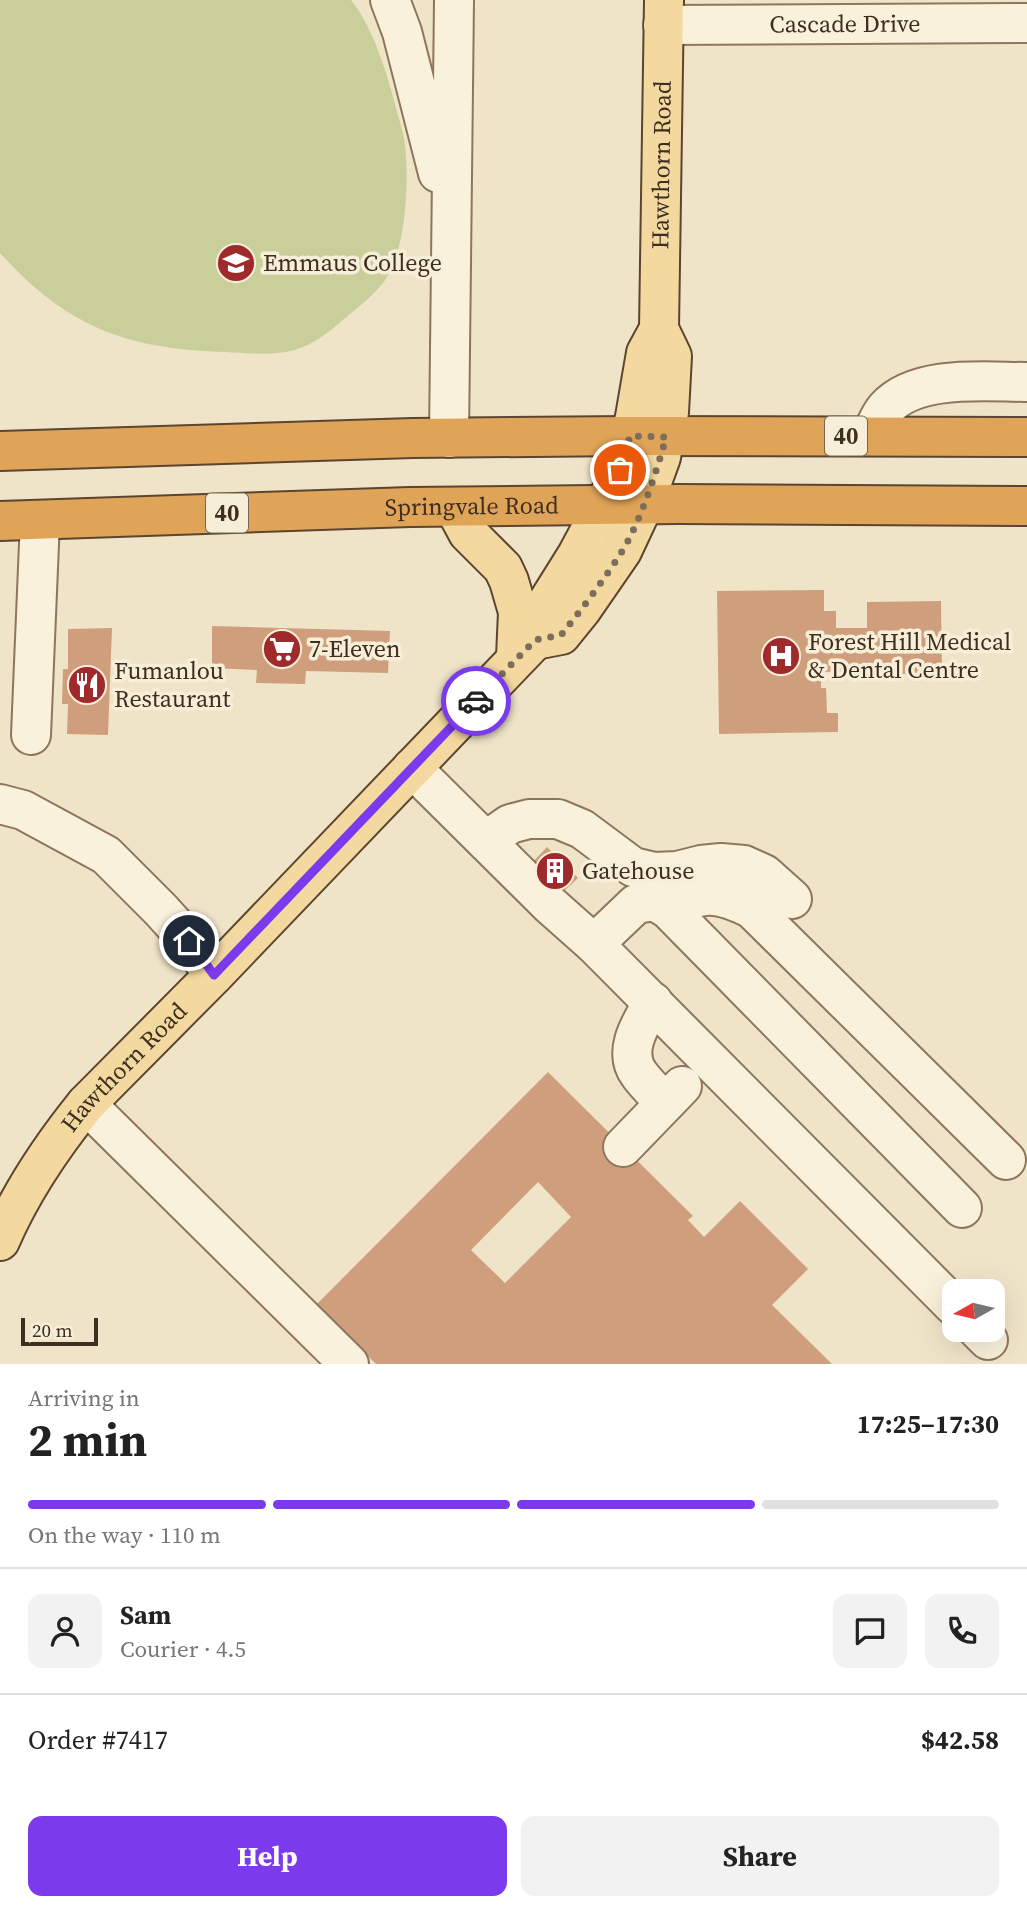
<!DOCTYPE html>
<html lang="en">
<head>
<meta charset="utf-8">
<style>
  :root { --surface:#fff; --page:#f2f2f2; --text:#222; --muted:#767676; --line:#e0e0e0; --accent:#7c3aed }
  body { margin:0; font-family:"Source Serif 4",serif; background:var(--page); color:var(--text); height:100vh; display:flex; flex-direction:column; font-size:26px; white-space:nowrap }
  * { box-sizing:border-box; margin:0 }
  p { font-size:23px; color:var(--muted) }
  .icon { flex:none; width:38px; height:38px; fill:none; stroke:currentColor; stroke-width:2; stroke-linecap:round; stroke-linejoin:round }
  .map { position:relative; height:1364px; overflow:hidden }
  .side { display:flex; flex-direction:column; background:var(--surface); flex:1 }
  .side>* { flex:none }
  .needle { width:46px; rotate:262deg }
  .controls { position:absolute; left:942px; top:1279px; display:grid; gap:14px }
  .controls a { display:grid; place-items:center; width:63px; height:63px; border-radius:14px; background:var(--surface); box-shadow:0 7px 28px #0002; font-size:35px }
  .scale { position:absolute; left:21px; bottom:18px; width:77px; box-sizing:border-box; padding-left:7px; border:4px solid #3d2e20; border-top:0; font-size:19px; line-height:24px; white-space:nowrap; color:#3d2e20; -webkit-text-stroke:5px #f7eed8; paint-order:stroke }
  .pin { position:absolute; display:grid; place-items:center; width:60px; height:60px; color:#fff; margin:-30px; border:4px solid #fff; border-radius:50%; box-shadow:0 2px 7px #0007 }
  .courier { position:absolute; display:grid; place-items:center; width:70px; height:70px; margin:-35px; border:5px solid #7c3aed; border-radius:50%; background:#fff; color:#222; box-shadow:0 2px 9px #0007 }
  .head em { font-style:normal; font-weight:700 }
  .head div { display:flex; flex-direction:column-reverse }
  .head { display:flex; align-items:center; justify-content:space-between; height:119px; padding:0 28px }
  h1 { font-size:46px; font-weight:700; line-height:52px }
  .bar { display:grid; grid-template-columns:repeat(4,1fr); gap:10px 7px; align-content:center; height:84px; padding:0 28px }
  .bar i { height:9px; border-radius:5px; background:var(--line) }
  .bar .current { background:var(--accent) }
  .bar p { grid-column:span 4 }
  .line { display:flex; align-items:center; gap:18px; padding:0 28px; border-top:2px solid var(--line) }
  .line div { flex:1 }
  .round { display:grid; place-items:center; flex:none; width:74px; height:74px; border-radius:14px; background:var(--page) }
  .action { display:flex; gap:14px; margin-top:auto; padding:14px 28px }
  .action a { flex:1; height:80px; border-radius:14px; background:var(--accent); color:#fff; font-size:28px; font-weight:700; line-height:80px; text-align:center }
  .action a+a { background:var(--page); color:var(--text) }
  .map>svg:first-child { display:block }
  .green { fill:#c9cf9b }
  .building { fill:#cf9f7d; fill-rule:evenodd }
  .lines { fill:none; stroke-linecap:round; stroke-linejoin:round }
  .minor-casing { stroke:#8d765c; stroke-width:42 }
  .major-casing { stroke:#5b4430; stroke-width:42 }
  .highway-casing { stroke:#5b4430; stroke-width:42 }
  .minor { stroke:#faf1dc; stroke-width:38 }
  .major { stroke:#f3d9a0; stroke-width:38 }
  .highway { stroke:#e0a458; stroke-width:38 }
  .done { stroke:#7c6e5b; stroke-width:7; stroke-dasharray:0 12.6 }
  .route { stroke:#7c3aed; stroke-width:9 }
  .labels { text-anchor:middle; stroke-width:7; stroke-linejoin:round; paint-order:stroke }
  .shield { fill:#f7eed8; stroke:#756857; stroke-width:2 }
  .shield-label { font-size:23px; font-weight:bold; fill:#3d2e20 }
  .street-label { font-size:24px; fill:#3d2e20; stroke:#f7eed8 }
  .poi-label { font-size:24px; fill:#3d2e20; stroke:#f7eed8; text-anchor:start }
</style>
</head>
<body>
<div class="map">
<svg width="1027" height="1364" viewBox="0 0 1027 1364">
  <rect width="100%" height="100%" fill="#f0e4c8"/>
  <!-- green -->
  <path class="green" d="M0,0H351C373,26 389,79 397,112C400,121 402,130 404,138C410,176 407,252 383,283C372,297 357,308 344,319C329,332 314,344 295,350C274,356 248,353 226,352C127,349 68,328 0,253Z"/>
  <!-- building -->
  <g class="building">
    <path d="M824,590V611H836V628H867V602L941,601L942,674H867V671L821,672V688H826L827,713H838V732L719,734L717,591Z"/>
    <path d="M212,626L390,631L388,673L306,671L305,684L256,683L257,670L212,668Z"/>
    <path d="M112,628L108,735L67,734L68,704H62L63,669H68V629Z"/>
    <path d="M547,847L578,878L561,894L531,864Z"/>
    <path d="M548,1072L693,1216L688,1220L704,1237L740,1201L808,1269L772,1305L832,1364H376L316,1305ZM538,1182L571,1217L505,1283L471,1250Z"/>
  </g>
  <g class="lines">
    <!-- minor casing -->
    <g class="minor-casing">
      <g id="minor">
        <path d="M390,0L402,32L438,173"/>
        <path id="s1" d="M663,25L1027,23"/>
        <path d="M871,436C875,427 879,416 886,408C917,374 986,382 1027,382"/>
        <path d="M449,438L454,0"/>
        <path d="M31,735L40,520"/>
        <path d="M412,768L550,905L594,944L954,1306"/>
        <path d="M0,804L23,810L106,855L161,910L189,941L214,975"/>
        <path d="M486,841L510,824L529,819H558L582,829L633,867L654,872L677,871L701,865L721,863L744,865L764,874L792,899"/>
        <path d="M668,909C704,891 717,892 752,909L1006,1160"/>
        <path d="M594,944L636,904L654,901L668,909L962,1208"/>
        <path d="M653,1002C641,1023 622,1051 639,1074C646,1084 656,1093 665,1103"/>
        <path d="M86,1104L349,1364"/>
        <path d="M623,1147L682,1086"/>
        <path d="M978,1330L988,1340"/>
      </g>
    </g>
    <!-- major casing -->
    <g class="major-casing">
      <g id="major">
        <path d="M454,507L468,533L503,568L509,581L518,612L516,657"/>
        <path id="s2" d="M535,640L561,635L582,609L622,551L644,504L661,457L669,412L672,356L659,329L664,0"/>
        <path id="s3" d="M0,1241C21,1192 52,1146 86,1104L214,975L535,640L542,611L577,555L614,486L626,454L635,417L646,353L659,329"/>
      </g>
    </g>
    <!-- highway casing -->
    <g class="highway-casing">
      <g id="highway">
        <path d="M0,451L413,438L630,436L1027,437"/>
        <path id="s4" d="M0,521L410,507L678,504L1027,506"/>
      </g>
    </g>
    <!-- minor -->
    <use href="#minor" class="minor"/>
    <!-- major -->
    <use href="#major" class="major"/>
    <!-- highway -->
    <use href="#highway" class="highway"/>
  </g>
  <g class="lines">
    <!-- done -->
    <path class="done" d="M476,701L535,640L561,635C582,609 603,581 621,553C640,523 657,471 666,437L630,436L620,470"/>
    <!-- route -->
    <path class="route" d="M189,941L214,975L476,701"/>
  </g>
  <!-- icons -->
  <defs>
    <g id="school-disc" transform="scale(2.0125)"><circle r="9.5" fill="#9e2a2b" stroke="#f7eed8"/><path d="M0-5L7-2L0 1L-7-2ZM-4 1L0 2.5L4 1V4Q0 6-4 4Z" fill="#fff"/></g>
    <g id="supermarket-disc" transform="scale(2.0125)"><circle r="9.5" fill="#9e2a2b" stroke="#f7eed8"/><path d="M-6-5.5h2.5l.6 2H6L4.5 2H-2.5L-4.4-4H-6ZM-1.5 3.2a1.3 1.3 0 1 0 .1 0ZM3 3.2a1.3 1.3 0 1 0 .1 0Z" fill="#fff"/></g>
    <g id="hospital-disc" transform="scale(2.0125)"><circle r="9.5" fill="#9e2a2b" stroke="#f7eed8"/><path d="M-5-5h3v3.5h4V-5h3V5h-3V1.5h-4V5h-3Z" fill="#fff"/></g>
    <g id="restaurant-disc" transform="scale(2.0125)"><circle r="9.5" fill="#9e2a2b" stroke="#f7eed8"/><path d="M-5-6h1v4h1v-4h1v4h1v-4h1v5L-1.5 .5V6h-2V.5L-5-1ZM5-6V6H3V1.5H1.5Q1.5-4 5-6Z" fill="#fff"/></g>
    <g id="building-disc" transform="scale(2.0125)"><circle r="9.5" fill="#9e2a2b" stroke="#f7eed8"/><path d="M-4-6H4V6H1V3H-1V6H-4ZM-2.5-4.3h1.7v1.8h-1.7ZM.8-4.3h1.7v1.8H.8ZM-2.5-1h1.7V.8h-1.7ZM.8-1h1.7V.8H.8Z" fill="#fff"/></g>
  </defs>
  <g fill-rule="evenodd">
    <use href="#school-disc" x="236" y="263"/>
    <use href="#supermarket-disc" x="282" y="649"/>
    <use href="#hospital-disc" x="781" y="656"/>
    <use href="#restaurant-disc" x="87" y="685"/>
    <use href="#building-disc" x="555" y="871"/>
  </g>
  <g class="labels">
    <!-- shield labels -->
    <g class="shield">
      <rect x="825" y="416.5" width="42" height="39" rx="5"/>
      <rect x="206" y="493.5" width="42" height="39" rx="5"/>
    </g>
    <g class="shield-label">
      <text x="846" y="444">40</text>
      <text x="227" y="521">40</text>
    </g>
    <!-- street labels -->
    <g class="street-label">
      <text dy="8" stroke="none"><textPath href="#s1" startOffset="182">Cascade Drive</textPath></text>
      <text dy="8" stroke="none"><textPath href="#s2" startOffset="528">Hawthorn Road</textPath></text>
      <text dy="8" stroke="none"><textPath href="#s4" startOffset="472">Springvale Road</textPath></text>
      <text dy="8" stroke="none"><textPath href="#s3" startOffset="215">Hawthorn Road</textPath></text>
    </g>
    <!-- poi labels -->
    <g class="poi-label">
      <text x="263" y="271">Emmaus College</text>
      <text x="808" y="650">Forest Hill Medical<tspan x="808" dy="28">&amp; Dental Centre</tspan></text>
      <text x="309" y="657">7-Eleven</text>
      <text x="114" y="679">Fumanlou<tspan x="114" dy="28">Restaurant</tspan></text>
      <text x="582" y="879">Gatehouse</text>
    </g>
  </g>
</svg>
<div class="controls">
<a><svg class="needle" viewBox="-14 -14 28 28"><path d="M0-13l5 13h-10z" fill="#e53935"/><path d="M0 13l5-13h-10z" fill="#767676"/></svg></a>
</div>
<div class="scale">20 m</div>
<div class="pin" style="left:620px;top:470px;background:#ea580c"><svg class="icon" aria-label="bag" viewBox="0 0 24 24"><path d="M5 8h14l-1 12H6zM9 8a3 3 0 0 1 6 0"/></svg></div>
<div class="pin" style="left:189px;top:941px;background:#1f2937"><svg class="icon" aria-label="home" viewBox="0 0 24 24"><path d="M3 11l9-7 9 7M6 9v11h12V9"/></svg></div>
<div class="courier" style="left:476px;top:701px"><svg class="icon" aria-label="car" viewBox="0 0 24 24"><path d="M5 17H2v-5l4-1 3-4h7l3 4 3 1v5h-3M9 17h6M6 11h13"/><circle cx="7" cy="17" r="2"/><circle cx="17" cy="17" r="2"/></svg></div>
</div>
<section class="side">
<div class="head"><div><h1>2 min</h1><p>Arriving in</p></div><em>17:25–17:30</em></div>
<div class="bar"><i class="current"></i><i class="current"></i><i class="current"></i><i></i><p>On the way · 110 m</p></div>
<div class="line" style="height:126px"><a class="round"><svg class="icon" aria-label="person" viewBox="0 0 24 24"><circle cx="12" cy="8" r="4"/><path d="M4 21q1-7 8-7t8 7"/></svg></a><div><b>Sam</b><p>Courier · 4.5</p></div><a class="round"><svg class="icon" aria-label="chat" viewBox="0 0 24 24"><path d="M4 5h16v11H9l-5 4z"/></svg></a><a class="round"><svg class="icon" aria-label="phone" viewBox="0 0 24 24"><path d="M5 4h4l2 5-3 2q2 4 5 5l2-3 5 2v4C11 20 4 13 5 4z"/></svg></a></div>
<div class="line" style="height:91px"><div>Order #7417</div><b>$42.58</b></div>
<div class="action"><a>Help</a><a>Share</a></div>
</section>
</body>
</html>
